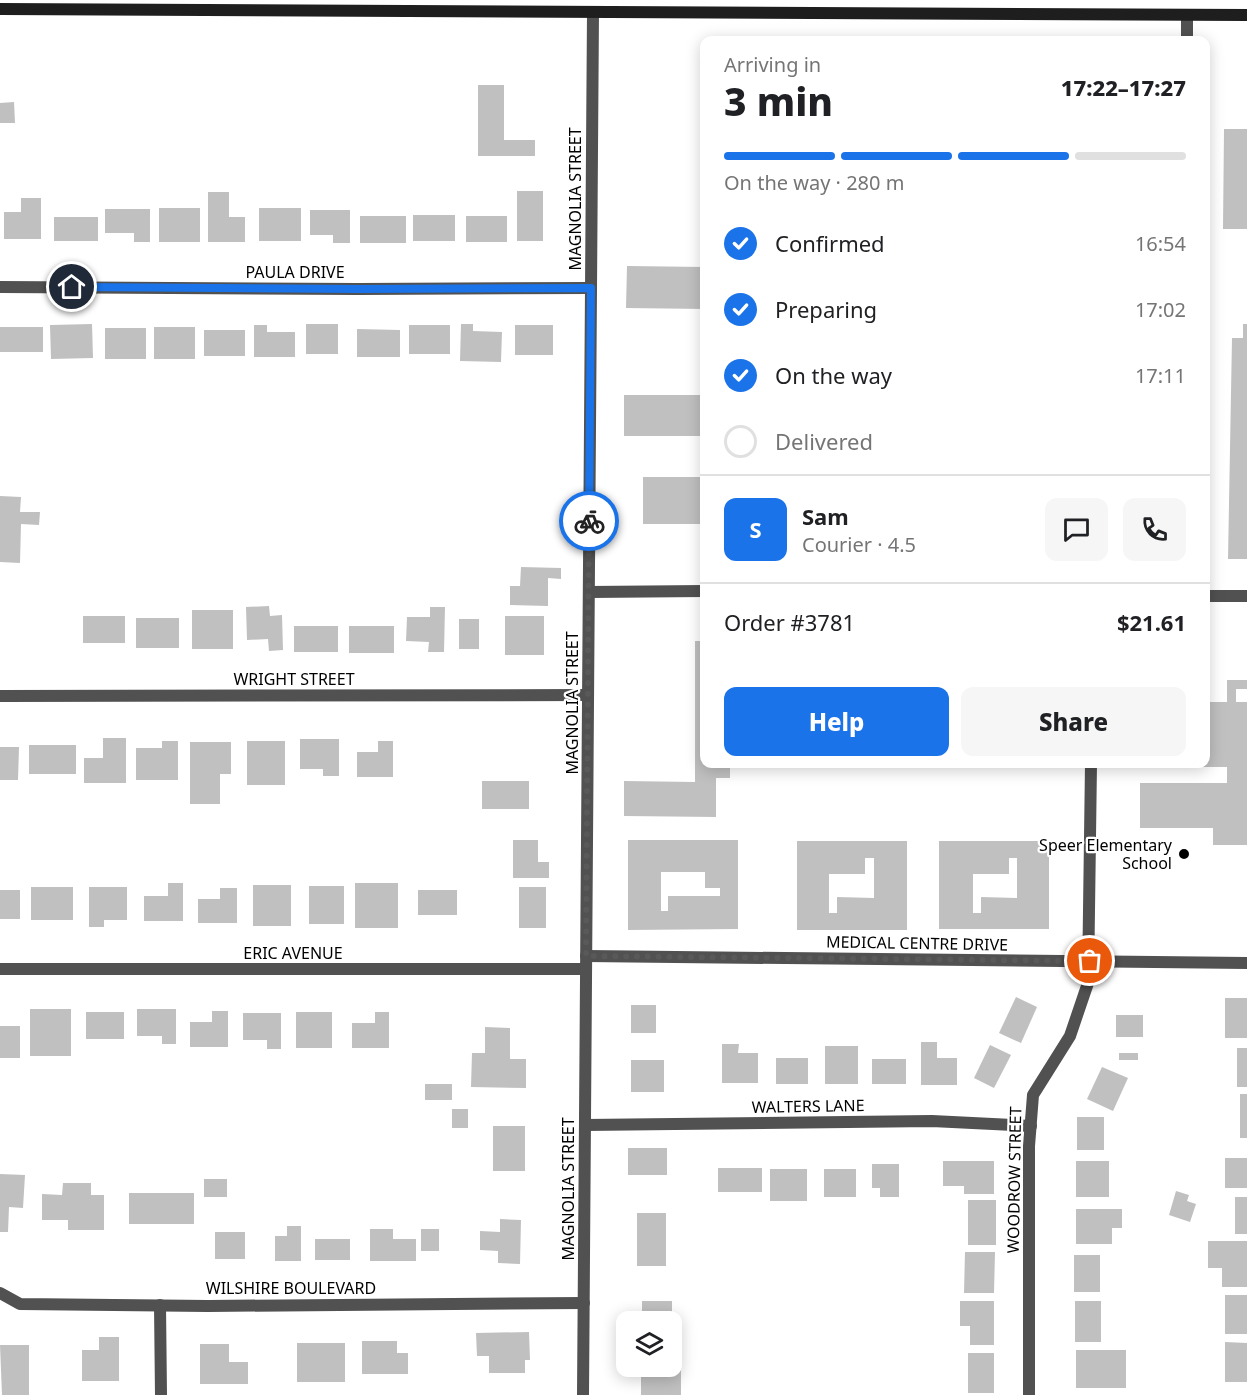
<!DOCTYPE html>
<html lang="en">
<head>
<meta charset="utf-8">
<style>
  :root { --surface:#fff; --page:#f6f6f6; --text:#202124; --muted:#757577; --line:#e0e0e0; --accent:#1a73e8 }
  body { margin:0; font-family:"Noto Sans",sans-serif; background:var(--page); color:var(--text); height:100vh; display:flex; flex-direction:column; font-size:22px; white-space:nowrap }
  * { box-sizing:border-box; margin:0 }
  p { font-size:20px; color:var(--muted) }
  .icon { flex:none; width:33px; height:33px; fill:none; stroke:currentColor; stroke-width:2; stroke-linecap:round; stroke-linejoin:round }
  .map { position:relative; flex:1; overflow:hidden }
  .drawer { position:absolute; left:700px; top:36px; width:510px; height:732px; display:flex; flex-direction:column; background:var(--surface); border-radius:12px; box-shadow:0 3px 15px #0003 }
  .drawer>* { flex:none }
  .buttons { position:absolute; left:616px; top:1311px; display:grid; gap:12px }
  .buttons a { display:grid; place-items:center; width:66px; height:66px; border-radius:12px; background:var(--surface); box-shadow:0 3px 15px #0003; font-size:30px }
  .pin { position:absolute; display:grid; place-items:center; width:51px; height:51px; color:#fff; margin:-26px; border:3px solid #fff; border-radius:50%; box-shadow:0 2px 6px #0007 }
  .courier { position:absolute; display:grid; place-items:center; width:60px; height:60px; margin:-30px; border:4px solid #1a73e8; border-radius:50%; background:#fff; color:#222; box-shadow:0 2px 8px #0007 }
  .head em { font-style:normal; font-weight:800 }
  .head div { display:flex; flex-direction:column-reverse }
  .head { display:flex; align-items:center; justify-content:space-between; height:102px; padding:0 24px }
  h1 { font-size:39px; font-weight:800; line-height:45px }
  .bar { display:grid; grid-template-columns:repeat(4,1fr); gap:9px 6px; align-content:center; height:72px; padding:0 24px }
  .bar i { height:8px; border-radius:4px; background:var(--line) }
  .bar .on { background:var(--accent) }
  .bar p { grid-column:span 4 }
  .line { display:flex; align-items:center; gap:15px; padding:0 24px; border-top:2px solid var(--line) }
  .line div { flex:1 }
  .round { display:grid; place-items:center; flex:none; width:63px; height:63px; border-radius:12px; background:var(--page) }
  ol { padding:0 24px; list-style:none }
  li { display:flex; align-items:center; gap:18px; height:66px }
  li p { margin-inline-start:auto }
  li .icon { padding:6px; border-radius:50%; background:var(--accent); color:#fff; stroke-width:4 }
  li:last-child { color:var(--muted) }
  li i { width:33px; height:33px; border:3px solid var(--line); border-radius:50% }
  .primary-button { display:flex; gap:12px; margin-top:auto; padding:12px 24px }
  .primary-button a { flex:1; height:69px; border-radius:12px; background:var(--accent); color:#fff; font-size:24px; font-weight:800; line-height:69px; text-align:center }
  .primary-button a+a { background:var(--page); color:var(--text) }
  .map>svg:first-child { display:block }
  .building { fill:#c0c0c0; fill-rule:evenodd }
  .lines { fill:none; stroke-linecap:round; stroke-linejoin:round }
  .minor { stroke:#515151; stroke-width:12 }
  .secondary { stroke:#1e1e1e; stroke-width:12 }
  .done { stroke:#595959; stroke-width:6; stroke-dasharray:0 10.8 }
  .route { stroke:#1a73e8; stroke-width:8 }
  .poi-dot { fill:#000; stroke:#fff; stroke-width:2 }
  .labels { text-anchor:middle; stroke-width:4.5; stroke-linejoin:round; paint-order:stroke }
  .street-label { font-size:16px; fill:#000; stroke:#fff }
  .poi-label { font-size:16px; fill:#000; stroke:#fff; text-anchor:end }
</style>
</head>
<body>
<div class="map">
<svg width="1247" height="1395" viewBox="0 0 1247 1395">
  <rect width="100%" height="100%" fill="#fff"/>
  <!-- building -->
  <g class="building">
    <path d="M478,85H504V140H535V156H478Z"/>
    <path d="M14,102L15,123H0V103Z"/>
    <path d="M1224,129H1247V229H1223Z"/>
    <rect x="517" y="191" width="26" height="50"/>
    <path d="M208,192H229V217H245V242H208Z"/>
    <path d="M21,198H41V239H4V212H21Z"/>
    <rect x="159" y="208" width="41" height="34"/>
    <rect x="259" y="208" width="42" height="33"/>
    <path d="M105,209H150V242H134V233H105Z"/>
    <path d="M310,210H350V243H333V235H310Z"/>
    <rect x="413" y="215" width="42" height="26"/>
    <rect x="360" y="216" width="46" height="27"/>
    <rect x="466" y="216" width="41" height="26"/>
    <rect x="54" y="217" width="44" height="24"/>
    <path d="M627,266L705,267V309L626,308Z"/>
    <path d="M92,324L93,358L51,359L50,325Z"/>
    <rect x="306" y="324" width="32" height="30"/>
    <path d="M461,324H473V331L502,332L501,362L460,361Z"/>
    <path d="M1243,324H1247V559H1228L1232,338H1243Z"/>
    <path d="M254,325H267V332H295V357H254Z"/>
    <rect x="409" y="325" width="41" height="29"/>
    <rect x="515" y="325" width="38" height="30"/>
    <rect x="0" y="327" width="43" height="25"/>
    <rect x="154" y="327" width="41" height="32"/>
    <rect x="105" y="328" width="41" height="31"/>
    <path d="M357,329L400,330V357H357Z"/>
    <rect x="204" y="330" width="41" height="26"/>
    <rect x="624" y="395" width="81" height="41"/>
    <rect x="643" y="477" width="62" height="47"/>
    <path d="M0,496L21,497L20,512H40L39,525L21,524L20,563L0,562Z"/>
    <path d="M521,567L561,568V579L548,578V606L510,605V586H520Z"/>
    <path d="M269,606L270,616L282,615L283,650L269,651L268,639L247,640L246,607Z"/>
    <path d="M430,607H445L444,652H428L429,642L406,641L407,617H430Z"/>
    <rect x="192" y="610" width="41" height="39"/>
    <rect x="83" y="616" width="42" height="27"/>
    <rect x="505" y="616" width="39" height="39"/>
    <rect x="136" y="618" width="43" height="30"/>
    <rect x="459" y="619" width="20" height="30"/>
    <rect x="294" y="626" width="44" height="26"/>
    <rect x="349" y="626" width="45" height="27"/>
    <path d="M695,641H705V764H730V778H716V817L624,816V781L695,782Z"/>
    <path d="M1227,680H1247V689H1236V702H1247V845H1213V828H1140V783H1227V767H1192V764H1206V702H1227Z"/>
    <path d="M103,738H126V783H84V758H103Z"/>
    <path d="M300,739H339V776H323V769H300Z"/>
    <path d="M162,741H178V780H136V748H162Z"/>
    <rect x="247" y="741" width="38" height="44"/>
    <path d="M378,741H393V777H357V752H378Z"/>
    <path d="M190,742H231V774H220V804H190Z"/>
    <rect x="29" y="745" width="47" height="29"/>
    <path d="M0,747H19L18,780H0Z"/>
    <rect x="482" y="781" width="47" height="28"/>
    <path d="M513,840H538V862H549V878H513Z"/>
    <path d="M628,840H738V929L628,930ZM661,872H705V888H720V896H668V911H661Z"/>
    <path d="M797,841H907V930H797ZM865,858H874V898L837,897V913H829V874H865Z"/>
    <path d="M939,841H1049V929H939ZM1009,858H1017V898L981,897V913H973V874H1009Z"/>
    <path d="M168,883H183V921H144V896H168Z"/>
    <rect x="355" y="883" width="43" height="45"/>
    <rect x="253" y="885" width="38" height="41"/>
    <rect x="309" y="886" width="35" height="38"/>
    <rect x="31" y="887" width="42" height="33"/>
    <path d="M89,887H127V920H104V927H89Z"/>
    <rect x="519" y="887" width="27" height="41"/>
    <path d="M220,888H237V923H198V899H220Z"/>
    <rect x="0" y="890" width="20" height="29"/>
    <rect x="418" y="890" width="39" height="25"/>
    <path d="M1016,997L1037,1007L1021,1043L999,1033Z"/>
    <rect x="1225" y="998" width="22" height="40"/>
    <rect x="631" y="1005" width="25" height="28"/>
    <rect x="30" y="1009" width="41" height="47"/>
    <path d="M137,1009H176V1044H162V1036H137Z"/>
    <path d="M212,1011H228V1047H190V1022H212Z"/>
    <rect x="86" y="1012" width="38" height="27"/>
    <rect x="296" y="1012" width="36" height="36"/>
    <path d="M375,1012H389V1048H352V1023H375Z"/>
    <path d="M243,1013H281V1049H267V1040H243Z"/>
    <rect x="1116" y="1015" width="27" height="22"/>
    <rect x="0" y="1026" width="20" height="32"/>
    <path d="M485,1027L510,1028V1059H526V1088L471,1087L472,1053H485Z"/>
    <path d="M921,1042H937V1058H957V1085H921Z"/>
    <path d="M722,1044H739L738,1053H758V1083H722Z"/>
    <path d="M990,1045L1011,1055L994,1088L974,1078Z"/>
    <rect x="825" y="1046" width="33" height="38"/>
    <rect x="1237" y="1048" width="10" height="39"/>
    <rect x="1119" y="1053" width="19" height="7"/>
    <rect x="776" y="1058" width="32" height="26"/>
    <rect x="872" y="1059" width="34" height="25"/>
    <rect x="631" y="1060" width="33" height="32"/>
    <path d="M1102,1067L1128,1078L1113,1111L1087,1099Z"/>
    <rect x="425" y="1084" width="27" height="16"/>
    <rect x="1240" y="1094" width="7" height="44"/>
    <rect x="452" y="1109" width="16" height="19"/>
    <rect x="1077" y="1117" width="27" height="33"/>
    <rect x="493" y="1126" width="32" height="45"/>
    <rect x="628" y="1148" width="39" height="27"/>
    <rect x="1225" y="1158" width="22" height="30"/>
    <path d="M943,1161H994V1194H964V1186H943Z"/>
    <rect x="1076" y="1161" width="33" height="36"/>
    <path d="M872,1164H899V1197H880V1188H872Z"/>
    <rect x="718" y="1168" width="44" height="24"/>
    <rect x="770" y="1169" width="37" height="32"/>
    <rect x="824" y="1169" width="32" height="28"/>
    <path d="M0,1174L25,1175L23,1208L9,1207L8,1232H0Z"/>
    <rect x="204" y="1179" width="23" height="18"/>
    <path d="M63,1183H91V1195H104V1230H68V1220H42V1194L62,1195Z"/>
    <path d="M1176,1191L1189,1195L1187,1201L1196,1204L1190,1222L1169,1215Z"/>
    <rect x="129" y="1193" width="65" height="31"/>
    <rect x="1235" y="1197" width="12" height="37"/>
    <rect x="968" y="1200" width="28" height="45"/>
    <path d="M1076,1209H1122V1228H1112V1244H1076Z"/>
    <rect x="637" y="1213" width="29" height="53"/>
    <path d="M500,1219L521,1220L520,1264L498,1263V1251L480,1250V1231L500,1232Z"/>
    <path d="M287,1226H301V1261H275V1236H287Z"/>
    <path d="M370,1229H393V1239H416V1261H370Z"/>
    <rect x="421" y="1229" width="18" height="22"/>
    <rect x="215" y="1232" width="30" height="27"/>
    <rect x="315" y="1239" width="35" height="21"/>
    <path d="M1208,1241H1247V1287H1222V1268H1208Z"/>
    <path d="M965,1252H995L994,1293H964Z"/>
    <rect x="1074" y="1255" width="26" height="37"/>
    <rect x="1225" y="1295" width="22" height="39"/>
    <rect x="642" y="1301" width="30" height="21"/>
    <path d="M960,1301H994V1345H970V1326H960Z"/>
    <rect x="1075" y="1301" width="26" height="41"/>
    <path d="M529,1332L530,1360H525V1373H489V1356H477L476,1333Z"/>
    <path d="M99,1337H119V1381H82V1350H99Z"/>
    <path d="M362,1341H397V1353H408V1374H362Z"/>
    <path d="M1225,1342L1247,1343V1382H1225Z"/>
    <rect x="297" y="1343" width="48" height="39"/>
    <path d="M200,1344H229V1362H248V1384H200Z"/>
    <path d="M0,1345H29V1395H2Z"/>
    <rect x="1076" y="1350" width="50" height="38"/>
    <rect x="968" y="1353" width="26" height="40"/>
    <path d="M672,1360H681V1395H641V1366H672Z"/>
  </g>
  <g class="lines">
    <!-- minor -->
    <g class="minor">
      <path d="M1187,15V40"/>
      <path d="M0,287L358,289L591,288"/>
      <path d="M589,592L705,591"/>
      <path d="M1206,596H1247"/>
      <path d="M0,696L588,695"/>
      <path d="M586,956L1247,963"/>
      <path d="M0,969H586"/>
      <path d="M585,1125L932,1121L1031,1126"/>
      <path d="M0,1293L20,1304L208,1306L584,1303"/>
      <path d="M160,1305L161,1395"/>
      <path d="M583,1395L593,12"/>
      <path d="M1029,1395V1146L1033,1095L1070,1036L1088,983L1091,764"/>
    </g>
    <!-- secondary -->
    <path class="secondary" d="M0,9L1247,15"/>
  </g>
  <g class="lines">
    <!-- done -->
    <path class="done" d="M589,521L586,956L1090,961"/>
    <!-- route -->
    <path class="route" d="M72,287L358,289L591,288L589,521"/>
  </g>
  <!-- markers -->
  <circle class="poi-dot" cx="1184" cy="854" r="6"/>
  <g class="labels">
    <!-- street labels -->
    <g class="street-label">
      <text transform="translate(575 199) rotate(-90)" y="6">MAGNOLIA STREET</text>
      <text x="295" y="278">PAULA DRIVE</text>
      <text x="294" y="685">WRIGHT STREET</text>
      <text transform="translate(572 703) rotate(-90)" y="6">MAGNOLIA STREET</text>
      <text transform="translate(917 943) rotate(1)" y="6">MEDICAL CENTRE DRIVE</text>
      <text x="293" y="959">ERIC AVENUE</text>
      <text transform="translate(808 1106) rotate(-1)" y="6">WALTERS LANE</text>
      <text transform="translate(1014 1180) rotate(-89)" y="6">WOODROW STREET</text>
      <text transform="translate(568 1189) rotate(-90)" y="6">MAGNOLIA STREET</text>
      <text x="291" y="1294">WILSHIRE BOULEVARD</text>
    </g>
    <!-- poi labels -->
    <g class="poi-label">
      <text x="1172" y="851">Speer Elementary<tspan x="1172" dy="18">School</tspan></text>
    </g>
  </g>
</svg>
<div class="buttons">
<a><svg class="icon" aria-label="layers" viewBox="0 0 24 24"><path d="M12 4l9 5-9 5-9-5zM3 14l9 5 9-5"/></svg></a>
</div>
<div class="pin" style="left:1090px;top:961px;background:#ea580c"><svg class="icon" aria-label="bag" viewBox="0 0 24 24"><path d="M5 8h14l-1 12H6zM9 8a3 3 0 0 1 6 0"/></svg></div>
<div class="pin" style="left:72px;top:287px;background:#1f2937"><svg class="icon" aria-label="home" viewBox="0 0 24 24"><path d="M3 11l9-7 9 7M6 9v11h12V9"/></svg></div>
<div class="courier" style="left:589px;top:521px"><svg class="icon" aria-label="bike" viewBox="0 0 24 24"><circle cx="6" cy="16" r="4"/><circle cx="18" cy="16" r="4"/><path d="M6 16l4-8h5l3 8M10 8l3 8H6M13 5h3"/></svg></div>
<section class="drawer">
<div class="head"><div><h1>3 min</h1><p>Arriving in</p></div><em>17:22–17:27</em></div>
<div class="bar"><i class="on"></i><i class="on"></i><i class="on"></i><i></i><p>On the way · 280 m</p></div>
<ol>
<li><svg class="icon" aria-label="check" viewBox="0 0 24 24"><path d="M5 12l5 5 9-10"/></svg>Confirmed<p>16:54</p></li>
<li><svg class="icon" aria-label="check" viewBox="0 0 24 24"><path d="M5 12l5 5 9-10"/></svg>Preparing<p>17:02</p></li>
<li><svg class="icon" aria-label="check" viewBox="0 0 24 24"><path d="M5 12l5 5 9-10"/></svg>On the way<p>17:11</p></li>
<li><i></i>Delivered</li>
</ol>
<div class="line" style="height:108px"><b class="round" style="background:var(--accent);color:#fff">S</b><div><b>Sam</b><p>Courier · 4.5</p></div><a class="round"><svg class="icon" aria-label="chat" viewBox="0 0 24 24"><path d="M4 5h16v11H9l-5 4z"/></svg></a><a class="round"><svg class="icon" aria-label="phone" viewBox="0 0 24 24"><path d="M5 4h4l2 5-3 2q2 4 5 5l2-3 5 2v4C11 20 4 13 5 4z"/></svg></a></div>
<div class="line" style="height:78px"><div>Order #3781</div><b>$21.61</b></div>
<div class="primary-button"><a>Help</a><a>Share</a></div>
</section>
</div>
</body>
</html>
